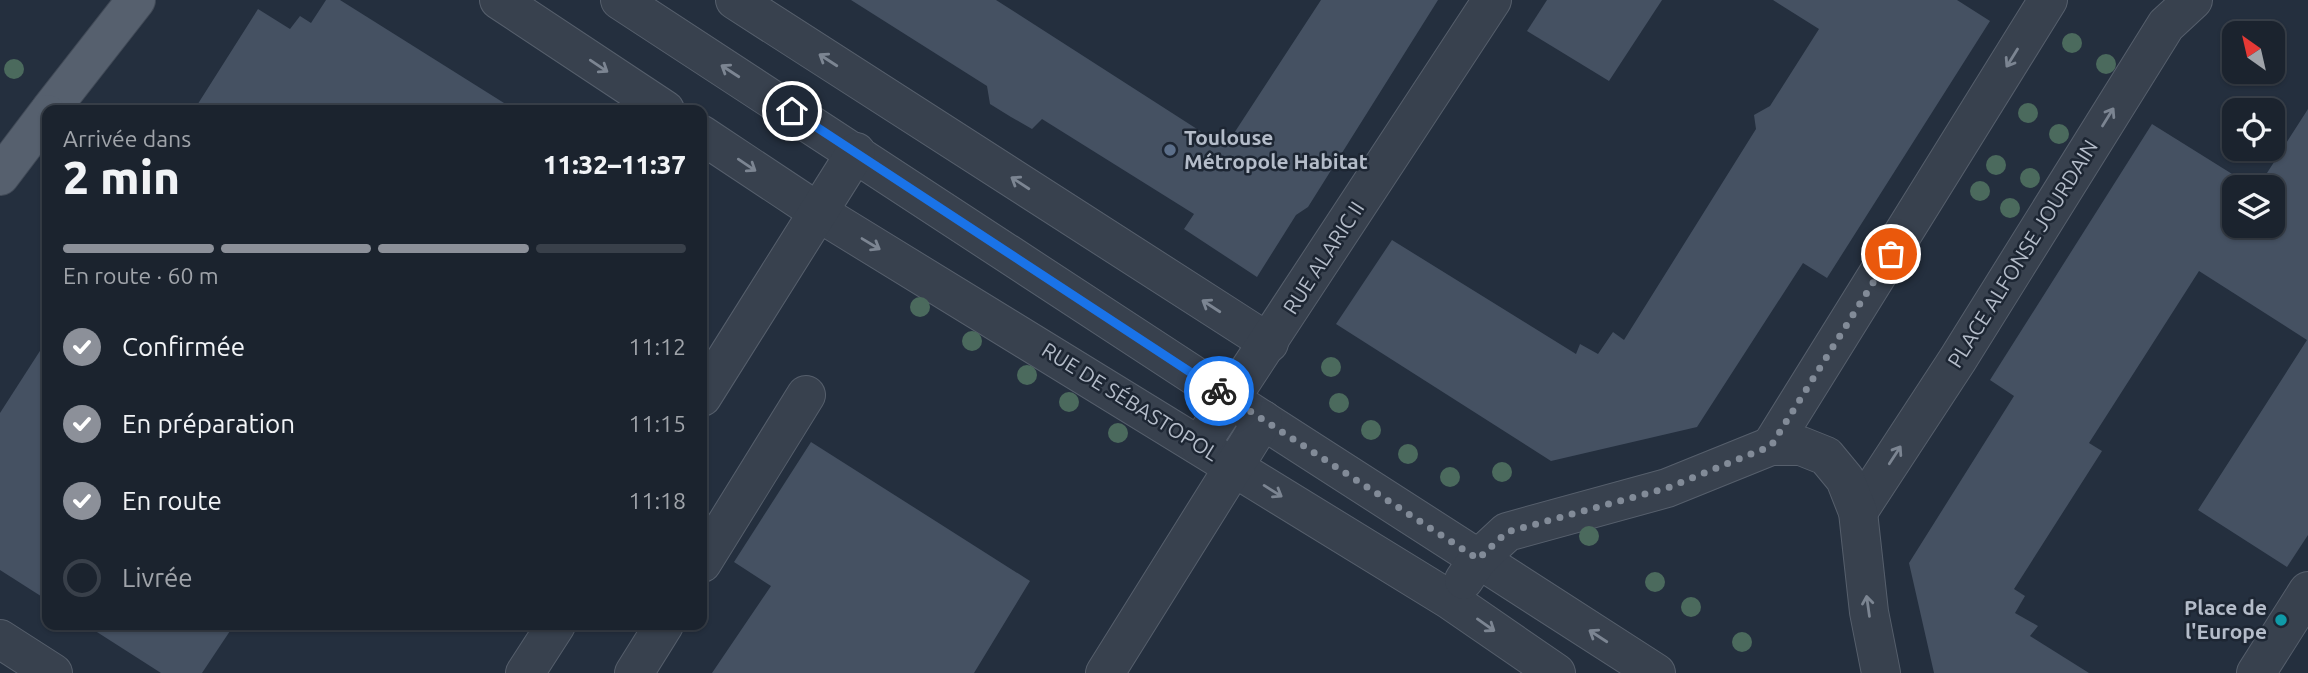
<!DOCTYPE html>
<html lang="fr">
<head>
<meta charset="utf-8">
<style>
  :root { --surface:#1b232e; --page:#282f3a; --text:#f1f3f6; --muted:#a0a4aa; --line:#39404a; --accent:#8c9099 }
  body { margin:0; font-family:Ubuntu,sans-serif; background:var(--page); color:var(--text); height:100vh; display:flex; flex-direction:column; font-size:26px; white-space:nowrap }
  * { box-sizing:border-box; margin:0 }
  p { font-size:23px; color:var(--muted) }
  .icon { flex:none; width:38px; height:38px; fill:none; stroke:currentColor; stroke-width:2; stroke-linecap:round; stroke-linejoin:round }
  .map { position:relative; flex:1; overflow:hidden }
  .drawer { position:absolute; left:42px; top:105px; width:665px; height:525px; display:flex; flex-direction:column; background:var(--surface); border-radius:14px; box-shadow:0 2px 5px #0004,0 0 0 2px var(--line) }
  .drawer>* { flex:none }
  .needle { width:46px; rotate:326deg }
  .tools { position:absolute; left:2222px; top:21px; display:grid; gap:14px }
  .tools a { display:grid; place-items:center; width:63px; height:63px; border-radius:14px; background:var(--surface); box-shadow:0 2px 5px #0004,0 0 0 2px var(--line); font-size:35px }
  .pin { position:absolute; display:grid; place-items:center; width:60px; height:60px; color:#fff; margin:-30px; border:4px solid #fff; border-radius:50%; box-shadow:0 2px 7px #0007 }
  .courier { position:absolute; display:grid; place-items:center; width:70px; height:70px; margin:-35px; border:5px solid #1a73e8; border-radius:50%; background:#fff; color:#222; box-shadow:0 2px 9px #0007 }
  .summary em { font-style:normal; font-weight:800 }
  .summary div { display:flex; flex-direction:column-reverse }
  .summary { display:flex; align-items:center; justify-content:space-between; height:119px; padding:0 21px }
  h1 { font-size:46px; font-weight:800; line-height:52px }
  .bar { display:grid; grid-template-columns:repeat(4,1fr); gap:10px 7px; align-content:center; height:84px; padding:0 21px }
  .bar i { height:9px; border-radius:5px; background:var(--line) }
  .bar .selected { background:var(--accent) }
  .bar p { grid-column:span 4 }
  ol { padding:0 21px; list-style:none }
  li { display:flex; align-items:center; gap:21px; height:77px }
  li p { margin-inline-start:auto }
  li .icon { padding:7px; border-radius:50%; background:var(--accent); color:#fff; stroke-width:4 }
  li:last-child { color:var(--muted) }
  li i { width:38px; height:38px; border:4px solid var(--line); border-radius:50% }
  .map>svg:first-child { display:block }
  .building { fill:#455162 }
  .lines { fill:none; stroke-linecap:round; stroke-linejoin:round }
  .minor-casing { stroke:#565f6c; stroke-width:40 }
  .major-casing { stroke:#414a57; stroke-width:40 }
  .minor { stroke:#38414e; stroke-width:38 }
  .major { stroke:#56606e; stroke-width:38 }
  .tree { fill:#4b6a5d }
  .oneway { stroke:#7c8592 }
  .done { stroke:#828b98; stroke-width:7; stroke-dasharray:0 12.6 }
  .route { stroke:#1a73e8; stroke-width:9 }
  .service-dot { fill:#5c6f8a; stroke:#1d2633; stroke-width:2.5 }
  .culture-dot { fill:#0f9aa8; stroke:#1d2633; stroke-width:2.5 }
  .labels { text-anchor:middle; stroke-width:5; stroke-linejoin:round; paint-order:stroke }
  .poi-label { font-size:21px; font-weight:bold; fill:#b4bcc9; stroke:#1d2633; text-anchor:start }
  .street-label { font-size:21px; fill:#b4bcc9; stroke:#1d2633 }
</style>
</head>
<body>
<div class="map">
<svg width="2308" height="673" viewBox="0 0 2308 673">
  <rect width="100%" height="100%" fill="#242f3e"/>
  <!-- building -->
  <g class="building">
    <path d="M326,0H340L515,110H194L258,9L290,29L300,16L311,23Z"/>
    <path d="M851,0H996L1225,147L1321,0H1438L1308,207L1296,215L1257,277L1184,229L1194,214L1042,119L1032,129L1011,117L990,104L987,86Z"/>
    <path d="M1547,0H1662L1609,81L1527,31Z"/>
    <path d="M1773,0H1957L1990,21L1827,278L1803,263L1697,427L1551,461L1336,324L1392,240L1576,354L1580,344L1598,354L1613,332L1624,340L1756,129L1754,115L1770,106L1819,29Z"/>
    <path d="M2308,109V535L2287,567L2198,510L2307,340L2199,271L2089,443L2102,451L2014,589L2025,596L2015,613L2038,626L2030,636L2089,673H1934L1909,563L2014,396L1990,380L2152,124L2253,187H2235V226H2273V187H2258Z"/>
    <path d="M47,340V600L0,570V413Z"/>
    <path d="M811,442L1030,581L974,673H712L771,586L734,562Z"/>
    <path d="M86,625H234L202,673H161Z"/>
  </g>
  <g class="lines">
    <!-- minor casing -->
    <g class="minor-casing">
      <g id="minor">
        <path d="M499,0L665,110"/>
        <path d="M620,0L1230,399L1656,673"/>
        <path d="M735,0L1269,343"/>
        <path d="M702,135L818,212L1450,600L1556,673"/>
        <path d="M702,397L856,152"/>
        <path d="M1200,445L1492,0"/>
        <path d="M1771,446L2048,0"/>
        <path d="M1858,512L1958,359L2166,25L2193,0"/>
        <path d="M702,563L806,395"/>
        <path d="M1464,580L1478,559L1507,532L1667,488L1771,446H1801L1826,456L1845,479L1858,512L1869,612L1881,673"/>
        <path d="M0,639L53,673"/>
        <path d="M525,673L556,625"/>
        <path d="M634,673L664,625"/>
        <path d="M1105,673L1263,420"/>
        <path d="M2256,673L2308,591"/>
      </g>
    </g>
    <!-- major casing -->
    <g class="major-casing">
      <g id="major">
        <path d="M50,110L136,0"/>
        <path d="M0,176L47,114"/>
      </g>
    </g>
    <!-- minor -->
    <use href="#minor" class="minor"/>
    <!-- major -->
    <use href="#major" class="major"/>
  </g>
  <!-- trees -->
  <g class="tree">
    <circle cx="2072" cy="43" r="10"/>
    <circle cx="2106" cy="64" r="10"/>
    <circle cx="14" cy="69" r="10"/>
    <circle cx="2028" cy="113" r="10"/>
    <circle cx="2059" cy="134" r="10"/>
    <circle cx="1996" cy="165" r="10"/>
    <circle cx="2030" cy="178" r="10"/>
    <circle cx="1980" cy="191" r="10"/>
    <circle cx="2010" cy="208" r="10"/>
    <circle cx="920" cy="307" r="10"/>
    <circle cx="972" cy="341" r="10"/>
    <circle cx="1331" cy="367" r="10"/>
    <circle cx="1027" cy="375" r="10"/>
    <circle cx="1069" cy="402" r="10"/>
    <circle cx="1339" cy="403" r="10"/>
    <circle cx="1371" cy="430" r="10"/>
    <circle cx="1118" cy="433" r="10"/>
    <circle cx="1408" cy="454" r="10"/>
    <circle cx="1502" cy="472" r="10"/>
    <circle cx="1450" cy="477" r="10"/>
    <circle cx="1589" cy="536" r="10"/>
    <circle cx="1655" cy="582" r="10"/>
    <circle cx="1691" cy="607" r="10"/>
    <circle cx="1742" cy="642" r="10"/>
  </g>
  <!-- one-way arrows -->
  <defs><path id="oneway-shaft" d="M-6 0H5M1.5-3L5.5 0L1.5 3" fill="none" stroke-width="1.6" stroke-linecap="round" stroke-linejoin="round" transform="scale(1.75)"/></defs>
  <g class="oneway">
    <use href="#oneway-shaft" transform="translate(2012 58) rotate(122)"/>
    <use href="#oneway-shaft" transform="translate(828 60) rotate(-147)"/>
    <use href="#oneway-shaft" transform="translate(599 66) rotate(34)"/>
    <use href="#oneway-shaft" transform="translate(730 71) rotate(-147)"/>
    <use href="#oneway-shaft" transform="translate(2108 117) rotate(-58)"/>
    <use href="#oneway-shaft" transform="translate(747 165) rotate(34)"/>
    <use href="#oneway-shaft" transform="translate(1020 183) rotate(-147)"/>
    <use href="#oneway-shaft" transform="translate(871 244) rotate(31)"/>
    <use href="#oneway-shaft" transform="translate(1211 306) rotate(-147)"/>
    <use href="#oneway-shaft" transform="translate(1895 455) rotate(-57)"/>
    <use href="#oneway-shaft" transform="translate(1273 491) rotate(32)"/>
    <use href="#oneway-shaft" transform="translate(1868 606) rotate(-98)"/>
    <use href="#oneway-shaft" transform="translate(1486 625) rotate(35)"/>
    <use href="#oneway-shaft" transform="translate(1598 636) rotate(-147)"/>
  </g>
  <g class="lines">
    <!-- done -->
    <path class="done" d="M1219,391L1478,559L1507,532L1667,488L1771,446L1891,254"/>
    <!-- route -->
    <path class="route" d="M792,111L1219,391"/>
  </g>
  <!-- markers -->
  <circle class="service-dot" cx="1170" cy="150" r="7"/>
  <circle class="culture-dot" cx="2281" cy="620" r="7"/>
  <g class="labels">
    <!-- poi labels -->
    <g class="poi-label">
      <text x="1184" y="145">Toulouse<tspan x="1184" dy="24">Métropole Habitat</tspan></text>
      <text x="2267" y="615" text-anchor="end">Place de<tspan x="2267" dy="24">l'Europe</tspan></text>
    </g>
    <!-- street labels -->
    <g class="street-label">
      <text transform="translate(2023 254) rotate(-58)" y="7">PLACE ALFONSE JOURDAIN</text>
      <text transform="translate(1324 258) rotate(-57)" y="7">RUE ALARIC II</text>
      <text transform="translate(1130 402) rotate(32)" y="7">RUE DE SÉBASTOPOL</text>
    </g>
  </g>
</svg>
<div class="tools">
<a><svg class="needle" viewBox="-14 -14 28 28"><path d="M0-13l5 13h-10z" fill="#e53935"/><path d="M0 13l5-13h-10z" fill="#a0a4aa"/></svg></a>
<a><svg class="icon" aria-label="locate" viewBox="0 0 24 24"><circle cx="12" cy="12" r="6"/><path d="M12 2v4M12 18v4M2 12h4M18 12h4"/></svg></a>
<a><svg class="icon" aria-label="layers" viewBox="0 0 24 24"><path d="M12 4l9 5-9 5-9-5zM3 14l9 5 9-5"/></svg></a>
</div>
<div class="pin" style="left:1891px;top:254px;background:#ea580c"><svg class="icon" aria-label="bag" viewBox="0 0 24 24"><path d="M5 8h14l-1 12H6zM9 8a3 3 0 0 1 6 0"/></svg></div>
<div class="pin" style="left:792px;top:111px;background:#1f2937"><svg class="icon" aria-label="home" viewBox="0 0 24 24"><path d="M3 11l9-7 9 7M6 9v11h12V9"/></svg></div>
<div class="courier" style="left:1219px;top:391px"><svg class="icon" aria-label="bike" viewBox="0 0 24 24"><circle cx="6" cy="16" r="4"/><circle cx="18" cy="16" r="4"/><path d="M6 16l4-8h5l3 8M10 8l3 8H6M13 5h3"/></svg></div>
<section class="drawer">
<div class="summary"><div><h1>2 min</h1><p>Arrivée dans</p></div><em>11:32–11:37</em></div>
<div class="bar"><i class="selected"></i><i class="selected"></i><i class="selected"></i><i></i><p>En route · 60 m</p></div>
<ol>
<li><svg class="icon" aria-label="check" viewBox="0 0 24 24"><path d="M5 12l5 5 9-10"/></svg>Confirmée<p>11:12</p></li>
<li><svg class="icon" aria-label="check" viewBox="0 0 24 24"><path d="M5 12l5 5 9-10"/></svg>En préparation<p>11:15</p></li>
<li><svg class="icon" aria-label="check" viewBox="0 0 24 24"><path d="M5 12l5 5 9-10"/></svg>En route<p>11:18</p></li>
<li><i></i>Livrée</li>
</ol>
</section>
</div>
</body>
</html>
